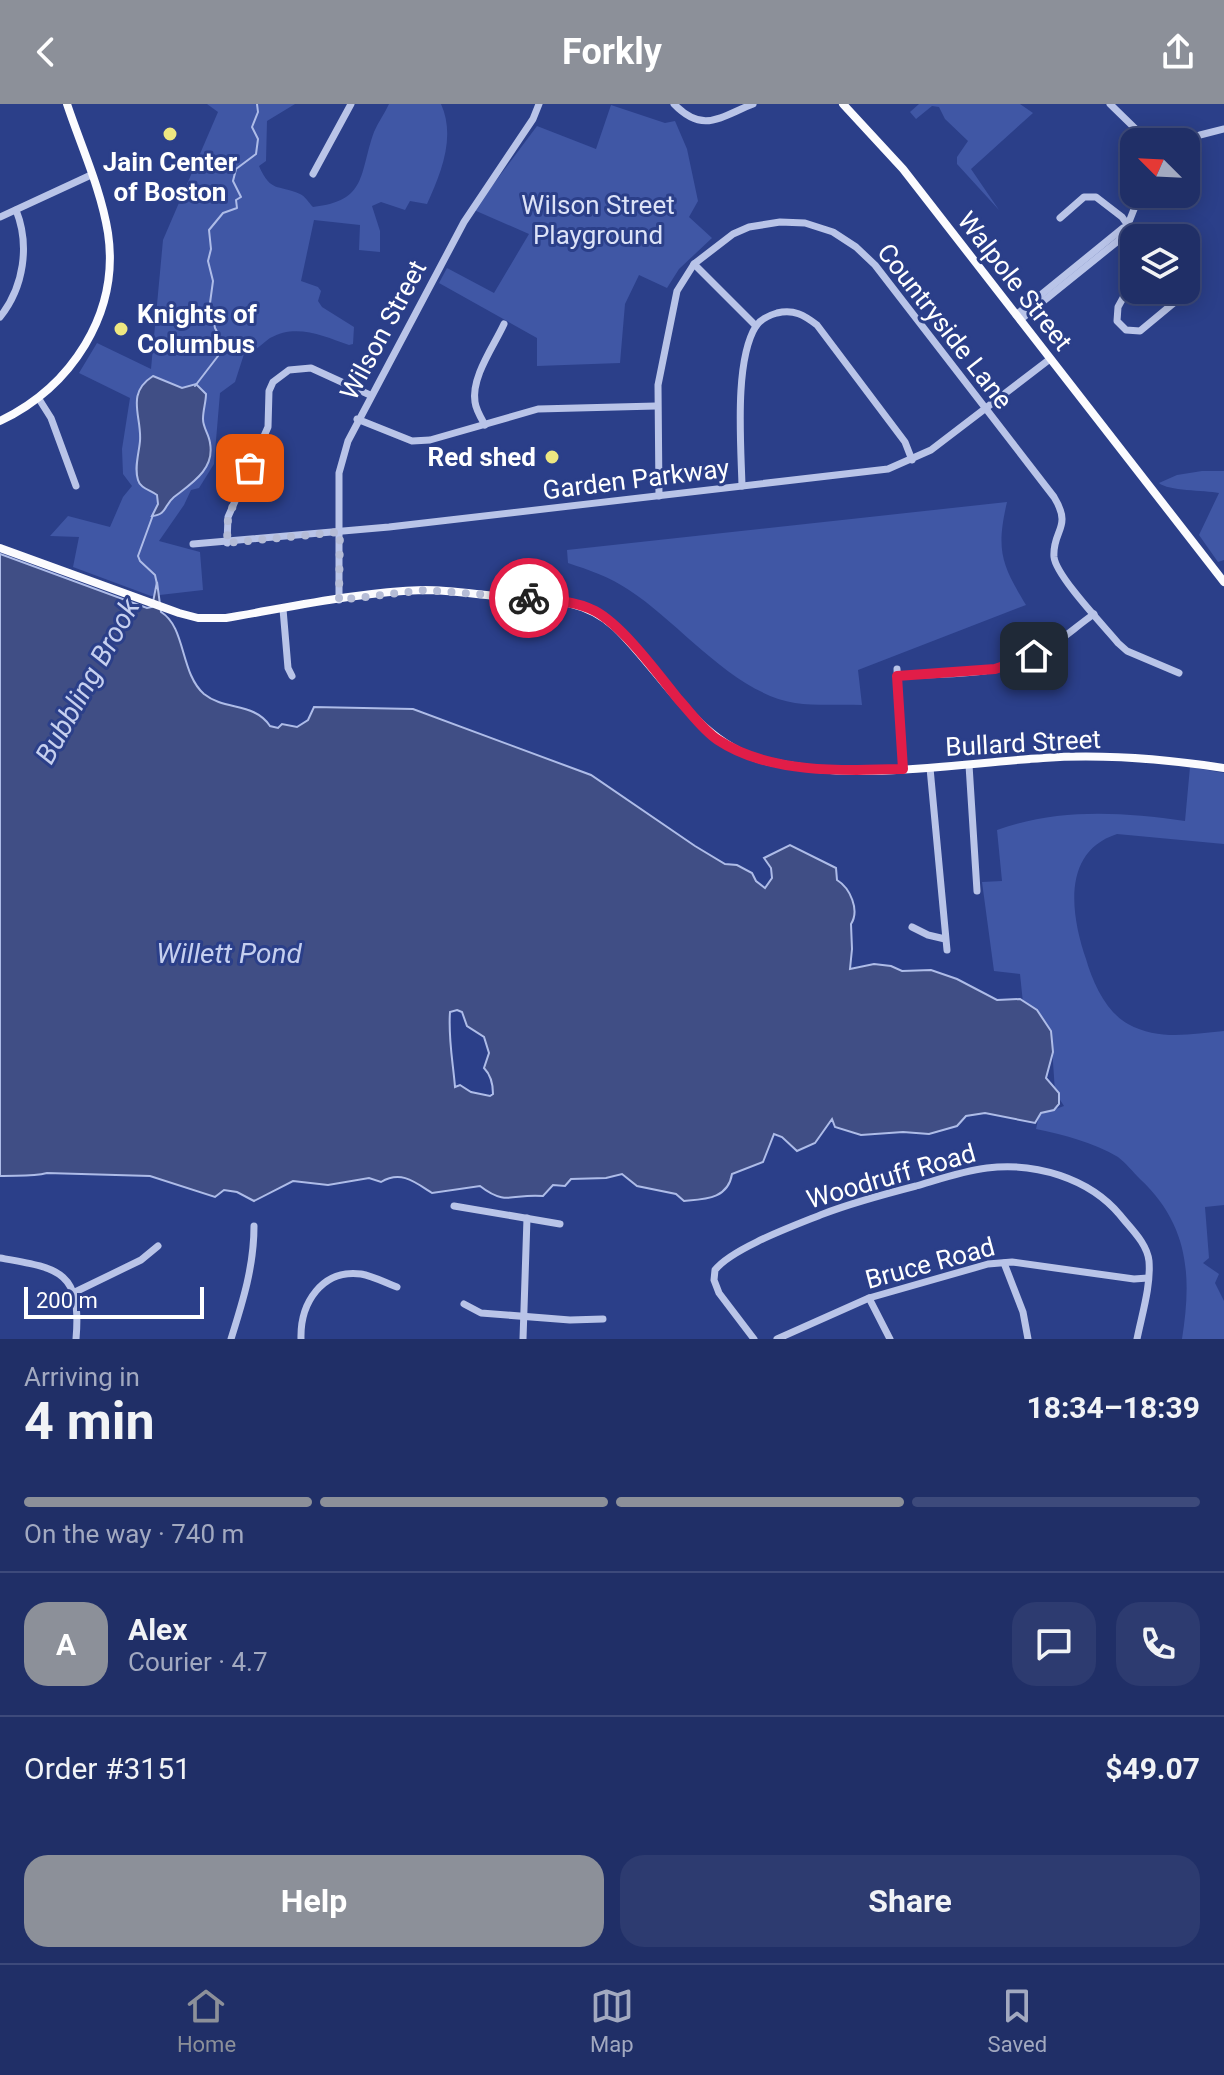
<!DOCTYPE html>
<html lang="en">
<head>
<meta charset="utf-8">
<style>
  :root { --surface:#202f67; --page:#2d3b70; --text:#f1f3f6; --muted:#a2a9c0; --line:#3d4a7b; --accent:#8c9099 }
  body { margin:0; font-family:Roboto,sans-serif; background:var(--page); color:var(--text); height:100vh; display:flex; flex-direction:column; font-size:30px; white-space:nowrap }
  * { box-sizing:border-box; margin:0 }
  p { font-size:26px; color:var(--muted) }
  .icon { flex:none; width:44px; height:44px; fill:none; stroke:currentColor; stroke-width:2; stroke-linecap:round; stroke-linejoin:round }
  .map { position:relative; height:1235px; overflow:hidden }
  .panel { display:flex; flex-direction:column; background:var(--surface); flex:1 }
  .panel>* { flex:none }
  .needle { width:52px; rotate:294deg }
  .buttons { position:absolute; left:1120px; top:24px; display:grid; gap:16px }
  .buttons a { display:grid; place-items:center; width:80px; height:80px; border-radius:16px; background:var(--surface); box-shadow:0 4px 20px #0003,0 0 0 2px var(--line); font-size:40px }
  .scale { position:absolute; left:24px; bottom:20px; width:180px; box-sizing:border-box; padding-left:8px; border:4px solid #fff; border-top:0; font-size:22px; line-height:28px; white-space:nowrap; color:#fff; -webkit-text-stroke:6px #2b3f89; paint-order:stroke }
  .pin { position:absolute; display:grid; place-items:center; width:68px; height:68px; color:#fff; margin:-34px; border-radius:16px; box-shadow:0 4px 12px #0006 }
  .courier { position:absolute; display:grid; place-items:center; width:80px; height:80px; margin:-40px; border:6px solid #e11d48; border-radius:50%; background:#fff; color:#222; box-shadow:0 2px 10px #0007 }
  .headline em { font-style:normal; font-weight:700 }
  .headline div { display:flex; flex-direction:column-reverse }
  .headline { display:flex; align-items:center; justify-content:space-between; height:136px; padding:0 24px }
  h1 { font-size:52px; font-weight:700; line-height:60px }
  .bar { display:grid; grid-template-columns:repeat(4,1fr); gap:12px 8px; align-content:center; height:96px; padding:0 24px }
  .bar i { height:10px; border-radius:6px; background:var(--line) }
  .bar .active { background:var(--accent) }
  .bar p { grid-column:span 4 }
  .line { display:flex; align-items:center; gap:20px; padding:0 24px; border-top:2px solid var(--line) }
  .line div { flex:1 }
  .round { display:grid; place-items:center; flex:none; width:84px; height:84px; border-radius:24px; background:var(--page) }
  .button { display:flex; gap:16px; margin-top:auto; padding:16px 24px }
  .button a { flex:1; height:92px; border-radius:24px; background:var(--accent); color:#fff; font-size:32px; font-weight:700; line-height:92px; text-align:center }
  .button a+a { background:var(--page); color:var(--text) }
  header { display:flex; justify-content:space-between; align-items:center; height:104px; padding:0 24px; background:var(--accent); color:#fff; font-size:36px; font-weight:700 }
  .tab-bar { display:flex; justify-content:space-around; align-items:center; height:112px; border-top:2px solid var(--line); background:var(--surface); font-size:22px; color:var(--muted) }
  .tab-bar a { display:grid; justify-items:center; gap:4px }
  .tab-bar .active { color:var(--accent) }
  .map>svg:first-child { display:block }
  .green { fill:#4057a5 }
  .water { fill:#404e85; stroke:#aebce8; stroke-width:2; fill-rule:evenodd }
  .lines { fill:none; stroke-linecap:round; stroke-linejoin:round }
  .stream { stroke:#aebce8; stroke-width:2 }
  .minor { stroke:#b9c4e8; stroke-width:7 }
  .major { stroke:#fbfbfe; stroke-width:8 }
  .done { stroke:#b5bcd6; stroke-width:8; stroke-dasharray:0 14.4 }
  .route { stroke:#e11d48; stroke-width:10 }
  .poi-dot { fill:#eee781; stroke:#2b3f89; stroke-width:3 }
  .labels { text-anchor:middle; stroke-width:6; stroke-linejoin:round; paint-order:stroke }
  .poi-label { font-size:26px; font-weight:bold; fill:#fff; stroke:#2b3f89 }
  .park-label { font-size:26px; fill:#dce2f7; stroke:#2b3f89 }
  .street-label { font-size:26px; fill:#fff; stroke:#2b3f89 }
  .water-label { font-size:28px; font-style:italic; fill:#c5cfef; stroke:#2b3f89 }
</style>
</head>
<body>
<header><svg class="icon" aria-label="back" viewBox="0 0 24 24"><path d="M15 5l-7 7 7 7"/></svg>Forkly<svg class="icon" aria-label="share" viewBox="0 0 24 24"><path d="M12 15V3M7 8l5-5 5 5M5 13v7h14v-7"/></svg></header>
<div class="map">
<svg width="1224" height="1235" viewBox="0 0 1224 1235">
  <rect width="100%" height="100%" fill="#2b3f89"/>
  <!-- green -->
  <g class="green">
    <path d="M207,0H295L267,17L266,57L259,62C271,89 277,80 300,90C305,92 309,99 313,103C368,97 359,69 374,28C378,18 385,9 389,0H441C456,33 441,69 427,100L410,97L405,106L381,98L372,102L380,127V148L359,146L360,121L314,116L301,177L318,183L321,187L318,197L322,203L354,223L353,240L349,241C324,232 296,219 270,234C261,240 256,248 244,250L235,278L220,289L214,360L199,384L191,386L184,401L159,437L200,448L203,486L151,492L73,463L79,433L50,432L68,412L110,423L123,393L132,382L123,370L122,345L130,294L79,269L97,239L151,265L163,136L218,8Z"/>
    <path d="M919,0H1020L1033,9L971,65L999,106L957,60V53L968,37L945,15L939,3L932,2L916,15L910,8Z"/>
    <path d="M611,1L665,19L675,17L687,45L698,97L689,113L712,134L679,165L667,184L639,171L625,200L620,259L537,262V234L439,179L447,164L494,189L529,130L474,106L537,22L596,45Z"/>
    <path d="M1202,367H1224V456L1218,458L1199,431L1219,389C1204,386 1168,387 1159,379L1177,371Z"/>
    <path d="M1007,398C996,446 1001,460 1026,501L858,566L862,601C840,600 816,602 795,599C733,589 680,519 629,486C610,473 589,466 568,459L567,446Z"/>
    <path d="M1190,663L1224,669V740L1117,730C1061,748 1071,811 1086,855C1093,879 1106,908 1128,920C1159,937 1191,930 1224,927V1101L1205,1103L1209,1154L1203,1159L1219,1170L1215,1179L1224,1197V1235H1182C1192,1172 1189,1121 1140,1075C1133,1068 1126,1059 1118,1053C1093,1038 1064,1031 1036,1025L1039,1011L1064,1002L1055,988L1052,943L1023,899L1020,870L994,867L982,778L1002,777L997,726C1059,704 1121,708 1185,717Z"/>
  </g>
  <!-- water -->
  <g class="water">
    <path d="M153,272L182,284L196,280L206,290C206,298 203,306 203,315C203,324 209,330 210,339C215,365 192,379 174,393C164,401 167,411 152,412L158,400L157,391C150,386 140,384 138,376C134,364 139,349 140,337C142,312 125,290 153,272Z"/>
    <path d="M0,450L147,504L152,503L157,478L161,508C186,523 180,569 204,590C225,607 254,598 270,622L278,624L282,620L297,623L308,616L314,603L413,605L591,671L695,742L725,760L737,761L752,769L756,777L765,784L772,774L771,764L764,754L790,741L836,764L837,776C850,784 860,806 851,820L852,845L850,865L874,860L891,862L902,867L931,866L957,875L997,896L1020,895L1037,906L1051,927L1053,948L1046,974L1059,989V1000L1054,1006L1041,1009L1035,1019L985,1009L966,1012L957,1022L929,1030L903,1028L861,1031L835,1023L832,1015L815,1039L797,1047L782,1033L774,1030L763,1058L732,1070C728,1095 705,1095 684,1097L676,1090L637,1082L622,1070L606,1074L571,1075L565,1082L553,1081L543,1092C513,1089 507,1103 480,1082L432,1089C415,1078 401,1066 381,1078L369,1074L328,1081L293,1077L254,1097L237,1088L224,1086L215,1093L150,1072L47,1069C32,1073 16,1071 0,1072ZM457,906L462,908L467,922L484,933L489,949L484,964C491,971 493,980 493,990L490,992L471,988L460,981L455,983C453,958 448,934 450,908Z"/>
  </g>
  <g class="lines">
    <!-- stream -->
    <g class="stream">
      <path d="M195,282L218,252L222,237L215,224L210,199L213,177L208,157L211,145L209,126L223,109L237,104L236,96L241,93L233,77L236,65L256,50L258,35L252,23L258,8L257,0"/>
      <path d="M153,411L138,452L140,457L155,471L157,480"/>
    </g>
    <!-- minor -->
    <g class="minor">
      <path d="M674,0C703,30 720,13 753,0"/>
      <path d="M1110,0L1149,38"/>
      <path d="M1185,38L1200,31L1224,25"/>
      <path d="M313,70L351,0"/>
      <path d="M0,113L91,71"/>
      <path d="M1060,114L1084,93H1096L1122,113L1137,134"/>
      <path d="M694,160L756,222"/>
      <path d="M1134,174L1118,203L1117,217L1126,226L1140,227L1181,193"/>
      <path d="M1016,211L1123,124"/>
      <path d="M0,213C24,183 30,141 16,106"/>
      <path d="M1020,216L1118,137L1125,128L1140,90"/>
      <path d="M39,295L51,314L76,382"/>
      <path d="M357,315L412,337L430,336L538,305L656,302"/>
      <path d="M485,321C481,314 476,306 475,298C471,273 494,242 504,220"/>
      <path d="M742,382C741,341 734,257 756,222C761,215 770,211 777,209C794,205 804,211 817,221L905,338L912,356"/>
      <path d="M659,392L658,281L677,187L694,160L733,130L749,123L780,118L805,119L833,128L856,143L875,161L1054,393C1073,424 1052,426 1054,453C1056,472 1104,522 1118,539L1127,547L1179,569"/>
      <path d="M227,439L228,413L268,323L269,287L273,278L289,266L311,264L370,291"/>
      <path d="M193,440L389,423L888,365L931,346L1050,255"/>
      <path d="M339,496V369L348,337L464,118L533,15L539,0"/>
      <path d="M283,505L288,564L292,572"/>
      <path d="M897,565L903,665"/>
      <path d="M897,572C942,569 992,573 1033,553C1055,542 1074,524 1094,510"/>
      <path d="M969,661L977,787"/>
      <path d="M930,664L947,846"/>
      <path d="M912,823L928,831L945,835"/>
      <path d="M454,1102L560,1120"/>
      <path d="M0,1154C58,1164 82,1166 76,1235"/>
      <path d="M1004,1159L1023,1208L1028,1235"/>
      <path d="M73,1189L141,1156L158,1142"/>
      <path d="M869,1194L890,1235"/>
      <path d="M464,1200L481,1209L570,1216L603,1215"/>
      <path d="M231,1235C243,1197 254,1162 254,1122"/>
      <path d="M301,1235C300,1199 322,1165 361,1170C373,1172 386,1179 397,1183"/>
      <path d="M523,1235L527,1114"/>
      <path d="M754,1235L719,1189L714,1176L715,1166C732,1144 796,1121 823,1110C854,1098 885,1090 916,1082C940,1075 963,1067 987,1064C1035,1058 1089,1074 1120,1111C1131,1125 1147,1139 1149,1157C1151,1182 1142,1210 1137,1235"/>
      <path d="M777,1235L869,1194L988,1160L1012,1158L1134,1175L1148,1174"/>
    </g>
    <!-- major -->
    <g class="major">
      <path d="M843,0L903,65L1224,478"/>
      <path d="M0,317C71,283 120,210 108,129C101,85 81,42 67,0"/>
      <path d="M0,444L179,509L198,514H226C291,503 358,488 424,486C452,486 480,491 508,493C547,495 585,495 615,523C663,569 697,640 766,657C857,678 952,660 1043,654C1103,650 1165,655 1224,664"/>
    </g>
  </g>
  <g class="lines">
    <!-- done -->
    <path class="done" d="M250,364L228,413L227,439L340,428L339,496L425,486L529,494"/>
    <!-- route -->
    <path class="route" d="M529,494C550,495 576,497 595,507C623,522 658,570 679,596C691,609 703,626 718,636C769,670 844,667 903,665L897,572L995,565L1034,552"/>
  </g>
  <!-- markers -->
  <g class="poi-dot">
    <circle cx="170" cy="30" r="8"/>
    <circle cx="121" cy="225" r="8"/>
    <circle cx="552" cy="353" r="8"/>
  </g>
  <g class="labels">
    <!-- poi labels -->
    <g class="poi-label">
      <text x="170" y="67">Jain Center<tspan x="170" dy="30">of Boston</tspan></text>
      <text x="137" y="219" text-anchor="start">Knights of<tspan x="137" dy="30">Columbus</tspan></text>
      <text x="536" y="362" text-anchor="end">Red shed</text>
    </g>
    <!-- park labels -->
    <g class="park-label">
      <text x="598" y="110">Wilson Street<tspan x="598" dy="30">Playground</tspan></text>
    </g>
    <!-- street labels -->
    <g class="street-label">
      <text transform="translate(1015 177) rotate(52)" y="9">Walpole Street</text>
      <text transform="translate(945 222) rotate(52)" y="9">Countryside Lane</text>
      <text transform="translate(383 226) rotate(-62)" y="9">Wilson Street</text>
      <text transform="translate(636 375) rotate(-7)" y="9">Garden Parkway</text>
      <text transform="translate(1023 639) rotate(-3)" y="9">Bullard Street</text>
      <text transform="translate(891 1072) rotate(-16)" y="9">Woodruff Road</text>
      <text transform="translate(930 1159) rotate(-15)" y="9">Bruce Road</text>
    </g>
    <!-- water labels -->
    <g class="water-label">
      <text transform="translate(87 577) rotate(-61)" y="10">Bubbling Brook</text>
      <text x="229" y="859">Willett Pond</text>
    </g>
  </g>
</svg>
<div class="buttons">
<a><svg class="needle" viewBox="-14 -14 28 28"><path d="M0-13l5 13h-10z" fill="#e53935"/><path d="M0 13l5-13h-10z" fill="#a2a9c0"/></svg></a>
<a><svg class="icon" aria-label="layers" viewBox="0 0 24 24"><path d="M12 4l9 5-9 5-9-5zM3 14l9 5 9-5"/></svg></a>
</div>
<div class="scale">200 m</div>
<div class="pin" style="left:250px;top:364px;background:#ea580c"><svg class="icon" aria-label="bag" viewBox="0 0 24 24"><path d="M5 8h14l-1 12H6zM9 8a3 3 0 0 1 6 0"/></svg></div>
<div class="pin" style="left:1034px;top:552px;background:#1f2937"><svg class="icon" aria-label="home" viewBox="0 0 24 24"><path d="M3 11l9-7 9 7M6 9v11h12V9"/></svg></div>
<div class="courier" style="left:529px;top:494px"><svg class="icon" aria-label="bike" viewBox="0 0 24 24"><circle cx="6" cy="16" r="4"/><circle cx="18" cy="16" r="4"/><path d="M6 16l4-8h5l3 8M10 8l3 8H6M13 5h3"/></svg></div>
</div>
<section class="panel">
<div class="headline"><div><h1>4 min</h1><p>Arriving in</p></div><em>18:34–18:39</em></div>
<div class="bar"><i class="active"></i><i class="active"></i><i class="active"></i><i></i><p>On the way · 740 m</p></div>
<div class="line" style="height:144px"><b class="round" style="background:var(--accent);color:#fff">A</b><div><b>Alex</b><p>Courier · 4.7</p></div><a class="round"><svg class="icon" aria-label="chat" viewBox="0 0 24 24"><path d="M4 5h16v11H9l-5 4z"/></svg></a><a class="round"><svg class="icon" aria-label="phone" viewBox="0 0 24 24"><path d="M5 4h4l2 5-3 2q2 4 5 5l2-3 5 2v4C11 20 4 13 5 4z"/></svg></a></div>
<div class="line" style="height:104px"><div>Order #3151</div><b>$49.07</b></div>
<div class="button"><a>Help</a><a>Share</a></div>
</section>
<nav class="tab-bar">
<a class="active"><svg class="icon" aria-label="home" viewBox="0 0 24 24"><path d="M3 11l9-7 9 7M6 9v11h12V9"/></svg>Home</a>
<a><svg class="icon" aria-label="map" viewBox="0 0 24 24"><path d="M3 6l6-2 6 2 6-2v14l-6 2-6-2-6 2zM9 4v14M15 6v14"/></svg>Map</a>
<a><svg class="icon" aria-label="saved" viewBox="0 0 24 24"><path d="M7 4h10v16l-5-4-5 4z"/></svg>Saved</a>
</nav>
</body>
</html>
